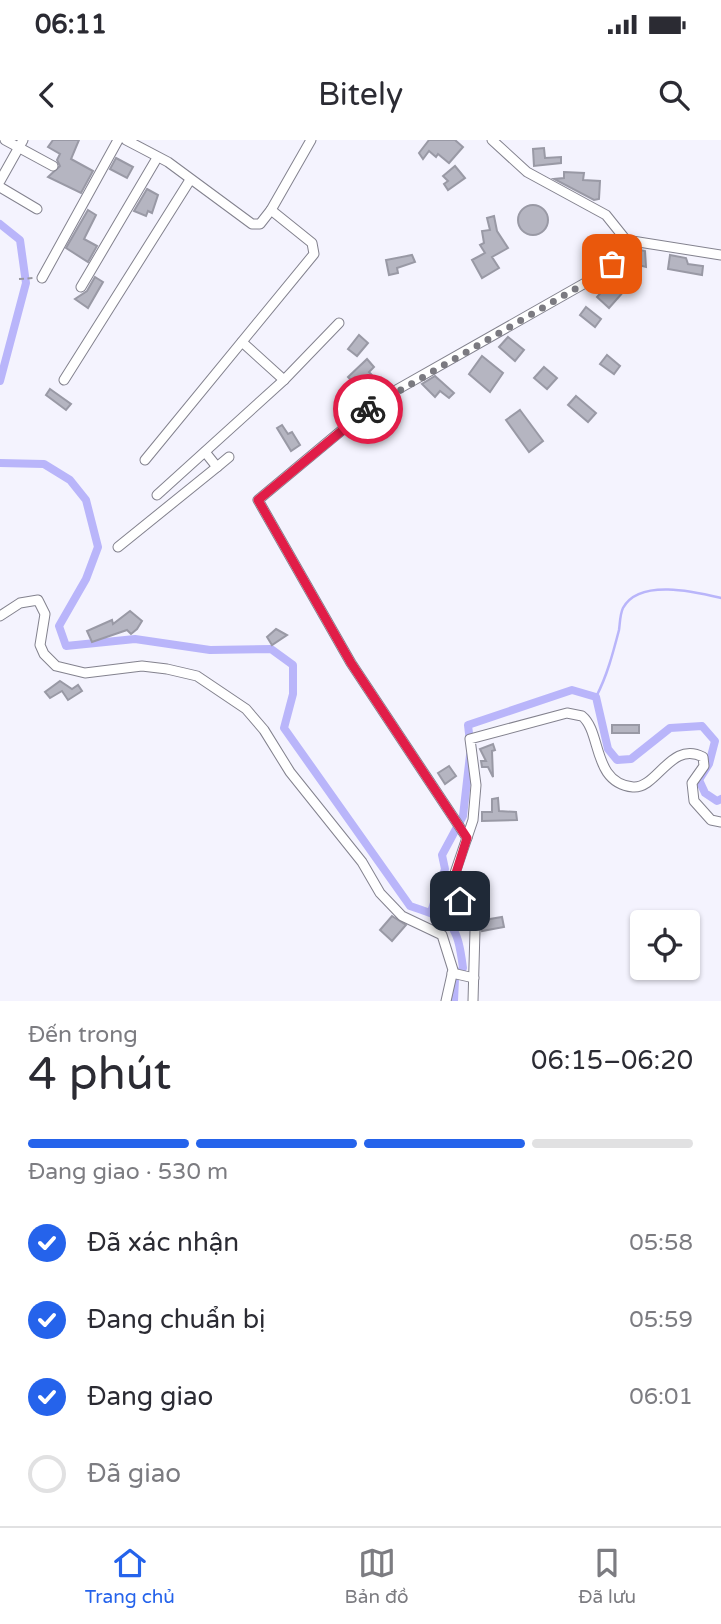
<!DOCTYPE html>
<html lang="vi">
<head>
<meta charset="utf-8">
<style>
  :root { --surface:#fff; --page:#f7f7f7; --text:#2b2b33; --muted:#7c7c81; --line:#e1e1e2; --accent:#2563eb }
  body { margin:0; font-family:"Varela Round",sans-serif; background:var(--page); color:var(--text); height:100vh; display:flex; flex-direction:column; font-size:26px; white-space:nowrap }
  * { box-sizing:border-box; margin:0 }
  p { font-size:23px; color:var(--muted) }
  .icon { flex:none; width:38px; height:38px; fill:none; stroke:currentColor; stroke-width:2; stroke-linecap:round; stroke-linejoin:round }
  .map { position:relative; height:861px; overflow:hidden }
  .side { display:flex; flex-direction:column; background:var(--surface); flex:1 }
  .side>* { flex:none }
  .controls { position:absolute; left:630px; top:770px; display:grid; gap:14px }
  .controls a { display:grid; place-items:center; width:70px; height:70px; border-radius:7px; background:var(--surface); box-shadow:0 2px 5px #0004; font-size:35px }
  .pin { position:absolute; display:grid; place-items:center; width:60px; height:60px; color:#fff; margin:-30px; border-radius:14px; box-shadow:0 4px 10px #0006 }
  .courier { position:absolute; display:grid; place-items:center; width:70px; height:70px; margin:-35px; border:5px solid #e11d48; border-radius:50%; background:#fff; color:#222; box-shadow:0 2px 9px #0007 }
  .overview em { font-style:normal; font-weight:600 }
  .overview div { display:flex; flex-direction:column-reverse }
  .overview { display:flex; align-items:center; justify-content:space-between; height:119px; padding:0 28px }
  h1 { font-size:46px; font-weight:600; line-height:52px }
  .bar { display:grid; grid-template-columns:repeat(4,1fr); gap:10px 7px; align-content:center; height:84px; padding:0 28px }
  .bar i { height:9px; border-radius:5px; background:var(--line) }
  .bar .current { background:var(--accent) }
  .bar p { grid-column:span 4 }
  ol { padding:0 28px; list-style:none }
  li { display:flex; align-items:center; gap:21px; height:77px }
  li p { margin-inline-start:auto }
  li .icon { padding:7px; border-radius:50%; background:var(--accent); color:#fff; stroke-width:4 }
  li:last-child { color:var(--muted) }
  li i { width:38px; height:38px; border:4px solid var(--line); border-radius:50% }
  .status { display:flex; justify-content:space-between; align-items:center; height:49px; padding:0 35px; background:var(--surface); direction:ltr }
  .status svg { height:19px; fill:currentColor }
  header { display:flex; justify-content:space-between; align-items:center; height:91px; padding:0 28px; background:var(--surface); font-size:32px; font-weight:600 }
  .dock { display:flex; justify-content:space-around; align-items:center; height:98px; border-top:2px solid var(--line); background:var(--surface); font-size:19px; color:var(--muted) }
  .dock a { display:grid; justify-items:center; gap:4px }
  .dock .current { color:var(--accent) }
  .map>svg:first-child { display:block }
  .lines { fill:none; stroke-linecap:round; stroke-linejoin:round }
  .stream { stroke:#b9b5fa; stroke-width:2.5 }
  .canal { stroke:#b9b5fa; stroke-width:8 }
  .building { fill:#b5b5c1; stroke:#9999a5; stroke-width:2 }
  .minor-casing { stroke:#83828e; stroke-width:11 }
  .path { stroke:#9998a0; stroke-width:2; stroke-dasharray:5 3.5; stroke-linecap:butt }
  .minor { stroke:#fff; stroke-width:9 }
  .done { stroke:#7b7a81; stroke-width:7; stroke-dasharray:0 12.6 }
  .route { stroke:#e11d48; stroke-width:9 }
</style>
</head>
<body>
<div class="status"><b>06:11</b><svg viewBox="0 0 49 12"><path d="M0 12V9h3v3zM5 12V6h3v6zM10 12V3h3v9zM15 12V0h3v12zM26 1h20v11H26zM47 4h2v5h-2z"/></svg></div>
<header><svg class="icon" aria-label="back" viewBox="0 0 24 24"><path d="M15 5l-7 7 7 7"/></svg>Bitely<svg class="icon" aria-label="search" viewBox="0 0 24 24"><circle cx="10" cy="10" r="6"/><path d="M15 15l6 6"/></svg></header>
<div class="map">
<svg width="721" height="861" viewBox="0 0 721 861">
  <rect width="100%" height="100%" fill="#f4f3fe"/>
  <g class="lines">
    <!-- stream -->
    <path class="stream" d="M596,557C607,536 613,513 619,490C620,483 620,474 623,468C639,438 696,452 721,458"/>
    <!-- canal -->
    <g class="canal">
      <path d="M0,84L20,100L26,143L0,241"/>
      <path d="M0,323L44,324L70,340L86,360L98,407L86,439L59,486L66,506L135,499L210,510L271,509L293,525V554L284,588L410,766C452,780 457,782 463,828L455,839L454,861"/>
      <path d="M470,602L468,585L572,550L596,557L608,609L617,620L631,619L670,588L702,586L715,601L709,624L699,640L705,653L717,661L721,659"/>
      <path d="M431,772L445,729L442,715L463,676L470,615"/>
    </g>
  </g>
  <!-- building -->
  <g class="building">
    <path d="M53,0H79L71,19L93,31L81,53L48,37L60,26L57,20L60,14L48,7Z"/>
    <path d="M429,0H455L463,7L449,23L438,14L436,17L429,11L423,19L419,13Z"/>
    <path d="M544,8L545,18L561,17V23L534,26L533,9Z"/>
    <path d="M116,18L133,27L127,38L110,29Z"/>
    <path d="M455,26L465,38L448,50L444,44L448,41L443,36Z"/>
    <path d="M564,32L584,33L583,40L600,41L599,59L594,60L554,39L564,38Z"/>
    <path d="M147,49L158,55L152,73L148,71L146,76L134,71Z"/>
    <circle cx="533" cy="80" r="15"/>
    <path d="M88,70L96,75L84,99L97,106L88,122L66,108Z"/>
    <path d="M494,76L497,91L508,108L492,117L499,128L482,138L472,120L485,113L480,105L484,103L482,91L490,90L487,78Z"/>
    <path d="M630,108L645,111L646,127L627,122Z"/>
    <path d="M412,115L415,122L397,128L398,133L389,135L386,120Z"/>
    <path d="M670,115L686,118L688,124L703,126L702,135L668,129Z"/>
    <path d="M95,137L103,142L88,168L75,159L87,151Z"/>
    <path d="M608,145L615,151L621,145L625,150L609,168L597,157Z"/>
    <path d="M586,167L601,179L595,187L580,175Z"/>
    <path d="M359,195L368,203L357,216L348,209Z"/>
    <path d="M508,197L524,210L515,221L499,207Z"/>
    <path d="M607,215L620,226L614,234L600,224Z"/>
    <path d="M482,216L503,233L490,252L469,234Z"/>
    <path d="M367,219L374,227L369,232L379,243L371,250L362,239L356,245L348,237Z"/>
    <path d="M544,227L557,238L547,249L534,238Z"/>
    <path d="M435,236L454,253L449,258L440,251L435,257L422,244Z"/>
    <path d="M50,249L71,264L66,270L46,255Z"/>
    <path d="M576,256L596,273L588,282L568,265Z"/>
    <path d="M520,270L543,301L529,312L506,280Z"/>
    <path d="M282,285L288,294L292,292L300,305L291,311L277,288Z"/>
    <path d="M130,471L142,481L137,489L131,494L127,490L92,502L87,491L112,480L113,484Z"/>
    <path d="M276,489L287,495L272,505L267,497Z"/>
    <path d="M60,541L72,549L78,545L82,551L68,560L62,551L50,558L45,552Z"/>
    <rect x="612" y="585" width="27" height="8"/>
    <path d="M493,604L495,610L492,611L493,637L488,627H482L481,621H486L480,609Z"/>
    <path d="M449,626L456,636L445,644L438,633Z"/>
    <path d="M498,658L499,671L516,672L517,680L482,681V672H492V659Z"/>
    <path d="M392,776L406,785L392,801L380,790Z"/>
    <path d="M502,777L504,787L482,791L478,781Z"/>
  </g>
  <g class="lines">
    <!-- minor casing -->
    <g class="minor-casing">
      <g id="minor">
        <path d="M5,0L53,26"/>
        <path d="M126,0L168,22L252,84H260L271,70"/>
        <path d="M492,0L527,32L606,75L626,100L721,115"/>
        <path d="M0,41L23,0"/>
        <path d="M0,47L37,69"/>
        <path d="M42,138L118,0"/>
        <path d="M81,147L157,18"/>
        <path d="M242,202L284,240"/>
        <path d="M64,240L190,40"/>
        <path d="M205,312L217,327L229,317"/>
        <path d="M145,320L314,114L312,103L271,70L311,0"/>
        <path d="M157,355L284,240L339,183"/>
        <path d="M118,407L217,327"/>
        <path d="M0,476L20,463L38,460L45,474L40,505L44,514L56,526L85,533L142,526L167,529L197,536L246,569L264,590L290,632L362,722L380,753L402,776L442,795L453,830L446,861"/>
        <path d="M467,698L351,523L258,360L377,261L601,134L612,124L626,100"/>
        <path d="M452,833L474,838"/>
        <path d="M473,861L475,790L460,761L455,733L473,680L476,645L470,599L567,573L582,576C602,592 592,643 633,647C657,649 671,600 703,617L704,626L692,643L694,661L711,680L721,682"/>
      </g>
    </g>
    <!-- path -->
    <path class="path" d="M19,139L34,138"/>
    <!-- minor -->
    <use href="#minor" class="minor"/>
  </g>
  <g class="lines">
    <!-- done -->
    <path class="done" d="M368,269L601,134L612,124"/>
    <!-- route -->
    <path class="route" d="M368,269L258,360L351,523L467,698L456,733L460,761"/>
  </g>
</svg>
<div class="controls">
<a><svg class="icon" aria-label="locate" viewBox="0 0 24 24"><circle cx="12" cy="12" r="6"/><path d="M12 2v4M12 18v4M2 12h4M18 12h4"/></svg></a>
</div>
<div class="pin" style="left:612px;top:124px;background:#ea580c"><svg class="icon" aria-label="bag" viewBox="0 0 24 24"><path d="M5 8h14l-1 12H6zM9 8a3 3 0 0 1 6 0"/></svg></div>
<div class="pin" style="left:460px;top:761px;background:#1f2937"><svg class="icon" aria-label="home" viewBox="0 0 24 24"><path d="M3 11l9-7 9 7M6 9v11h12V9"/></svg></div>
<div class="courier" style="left:368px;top:269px"><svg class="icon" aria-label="bike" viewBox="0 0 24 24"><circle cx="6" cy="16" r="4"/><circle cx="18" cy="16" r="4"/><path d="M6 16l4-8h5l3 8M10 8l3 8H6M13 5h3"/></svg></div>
</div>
<section class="side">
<div class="overview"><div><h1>4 phút</h1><p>Đến trong</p></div><em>06:15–06:20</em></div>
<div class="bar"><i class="current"></i><i class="current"></i><i class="current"></i><i></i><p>Đang giao · 530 m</p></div>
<ol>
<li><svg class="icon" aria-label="check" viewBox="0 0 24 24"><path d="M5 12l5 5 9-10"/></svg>Đã xác nhận<p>05:58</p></li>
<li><svg class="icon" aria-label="check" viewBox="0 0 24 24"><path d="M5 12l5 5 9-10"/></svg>Đang chuẩn bị<p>05:59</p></li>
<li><svg class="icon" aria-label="check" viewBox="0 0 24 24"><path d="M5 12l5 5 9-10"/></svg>Đang giao<p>06:01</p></li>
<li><i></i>Đã giao</li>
</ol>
</section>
<nav class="dock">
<a class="current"><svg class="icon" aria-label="home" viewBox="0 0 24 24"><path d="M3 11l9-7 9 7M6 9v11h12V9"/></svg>Trang chủ</a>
<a><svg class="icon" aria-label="map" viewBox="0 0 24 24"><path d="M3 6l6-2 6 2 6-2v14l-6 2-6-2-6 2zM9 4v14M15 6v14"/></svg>Bản đồ</a>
<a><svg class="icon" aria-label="saved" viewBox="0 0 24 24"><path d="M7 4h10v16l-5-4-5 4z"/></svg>Đã lưu</a>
</nav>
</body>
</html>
